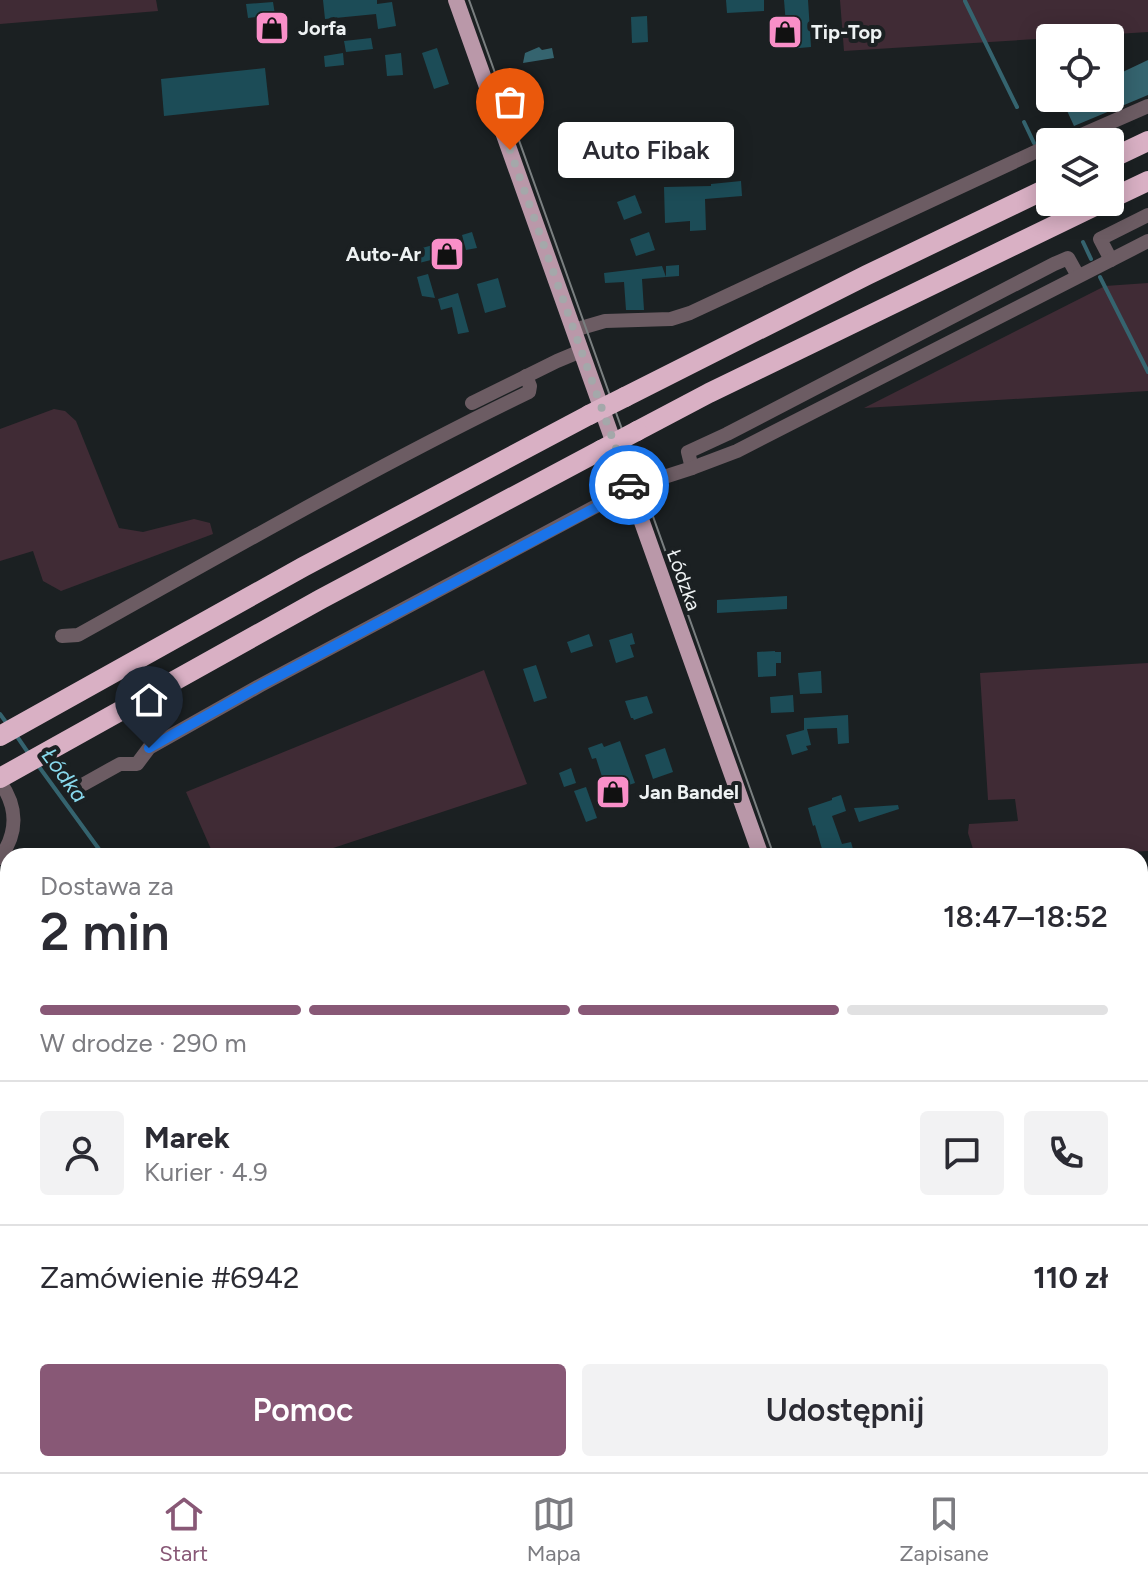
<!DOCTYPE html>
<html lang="pl">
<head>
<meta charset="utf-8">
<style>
  :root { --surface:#fff; --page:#f2f2f3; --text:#2b2b33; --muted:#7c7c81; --line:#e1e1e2; --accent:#885876 }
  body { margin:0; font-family:Figtree,sans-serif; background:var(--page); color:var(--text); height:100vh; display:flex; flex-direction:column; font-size:30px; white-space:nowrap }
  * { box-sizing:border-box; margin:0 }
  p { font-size:26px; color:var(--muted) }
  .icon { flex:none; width:44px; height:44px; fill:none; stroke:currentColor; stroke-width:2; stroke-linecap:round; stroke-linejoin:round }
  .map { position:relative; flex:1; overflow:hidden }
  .panel { position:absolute; left:0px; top:848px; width:1148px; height:624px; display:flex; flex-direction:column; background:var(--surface); border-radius:24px 24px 0 0; box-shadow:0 4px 20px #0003 }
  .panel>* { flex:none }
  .tools { position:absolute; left:1036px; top:24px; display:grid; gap:16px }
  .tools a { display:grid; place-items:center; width:88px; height:88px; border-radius:8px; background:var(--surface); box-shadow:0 4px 20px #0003; font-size:40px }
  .pin { position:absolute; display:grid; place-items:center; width:68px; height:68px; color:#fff; margin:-82px -34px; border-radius:50% 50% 50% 0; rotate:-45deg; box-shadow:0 0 8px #0007 }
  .pin .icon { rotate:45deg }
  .courier { position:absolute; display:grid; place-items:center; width:80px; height:80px; margin:-40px; border:6px solid #1a73e8; border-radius:50%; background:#fff; color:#222; box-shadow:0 2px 10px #0007 }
  .bubble { position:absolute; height:56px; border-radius:8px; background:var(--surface); box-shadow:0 4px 20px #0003; font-size:26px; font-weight:600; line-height:56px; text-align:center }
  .summary em { font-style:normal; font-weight:600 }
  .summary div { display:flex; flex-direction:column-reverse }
  .summary { display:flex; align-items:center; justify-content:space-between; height:136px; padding:0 40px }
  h1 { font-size:52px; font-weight:600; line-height:60px }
  .bar { display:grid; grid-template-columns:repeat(4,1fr); gap:12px 8px; align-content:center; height:96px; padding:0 40px }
  .bar i { height:10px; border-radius:6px; background:var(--line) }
  .bar .current { background:var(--accent) }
  .bar p { grid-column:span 4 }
  .line { display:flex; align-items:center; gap:20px; padding:0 40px; border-top:2px solid var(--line) }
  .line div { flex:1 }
  .round { display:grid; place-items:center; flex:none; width:84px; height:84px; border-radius:8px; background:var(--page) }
  .action { display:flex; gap:16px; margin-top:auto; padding:16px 40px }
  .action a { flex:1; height:92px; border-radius:8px; background:var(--accent); color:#fff; font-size:32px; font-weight:600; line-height:92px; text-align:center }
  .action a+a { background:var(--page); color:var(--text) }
  .menu { display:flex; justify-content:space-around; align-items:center; height:112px; border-top:2px solid var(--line); background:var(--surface); font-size:22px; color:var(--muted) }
  .menu a { display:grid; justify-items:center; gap:4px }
  .menu .current { color:var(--accent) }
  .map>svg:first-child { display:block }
  .green { fill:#402b35 }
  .water { fill:#35646f }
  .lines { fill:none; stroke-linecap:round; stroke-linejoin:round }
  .stream { stroke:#35646f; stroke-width:4 }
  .building { fill:#1c4c57 }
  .path { stroke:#7d8183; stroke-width:2; stroke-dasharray:6 6; stroke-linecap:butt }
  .minor { stroke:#6c5c63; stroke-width:14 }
  .major { stroke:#ba98a9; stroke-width:16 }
  .highway { stroke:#d9b0c4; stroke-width:20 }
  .tram { stroke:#7a7f80; stroke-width:2 }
  .highway-bridge { stroke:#d9b0c4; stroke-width:20 }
  .done { stroke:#a4a8aa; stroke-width:8; stroke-dasharray:0 14.4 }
  .route { stroke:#1a73e8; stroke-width:10 }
  .labels { text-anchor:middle; stroke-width:8; stroke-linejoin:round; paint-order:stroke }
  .poi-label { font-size:20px; font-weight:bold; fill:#eef2f3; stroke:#1b2022; text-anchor:start }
  .street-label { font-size:20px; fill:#eef2f3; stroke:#1b2022 }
  .water-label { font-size:22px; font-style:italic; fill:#88d9ed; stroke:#1b2022 }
</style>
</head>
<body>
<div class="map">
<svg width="1148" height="1472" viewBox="0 0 1148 1472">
  <rect width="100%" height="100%" fill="#1b2022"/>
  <!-- green -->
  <g class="green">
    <path d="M0,0H156L158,11L0,24Z"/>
    <path d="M840,0H1148V32L844,51Z"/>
    <path d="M1148,283V391L864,408L1105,286Z"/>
    <path d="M54,409L65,411L76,421L119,528L143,532L194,519L210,523L213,534L61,591L43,581L33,551L0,561V429Z"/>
    <path d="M1148,663V851L1050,856H986L973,849L968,833L969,824L1018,821L1015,799L988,800L980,673Z"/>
    <path d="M484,670L527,784L309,856H214L186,792Z"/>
  </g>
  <!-- water -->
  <g class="water">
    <path d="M539,47L542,50L552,48L554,58L523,63L525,53Z"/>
    <path d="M1148,60V95L1074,126L1063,102L1068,98H1110V78Z"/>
  </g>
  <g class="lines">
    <!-- stream -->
    <g class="stream">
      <path d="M965,1L1017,107"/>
      <path d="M1024,122L1034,143"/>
      <path d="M1083,242L1091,259"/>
      <path d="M1100,277L1148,372"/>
      <path d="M0,714L8,725"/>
      <path d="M16,735L29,754"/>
      <path d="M37,764L104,856"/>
      <path d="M539,1464L542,1472"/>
    </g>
  </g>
  <!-- building -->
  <g class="building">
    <path d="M323,0H377V4L392,2L396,26L378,29L376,14L325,19Z"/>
    <path d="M726,0H764V11L727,13Z"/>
    <path d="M784,0H808L811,47L788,49Z"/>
    <path d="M273,2L275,15L248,18L246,4Z"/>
    <path d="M647,16L648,42L632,43L631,17Z"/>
    <path d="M371,38L373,49L346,52L344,41Z"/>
    <path d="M437,48L449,84L434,89L422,53Z"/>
    <path d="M343,53L344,65L325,67L324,56Z"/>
    <path d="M401,53L403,75L387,76L385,55Z"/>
    <path d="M265,68L269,105L164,116L161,79Z"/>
    <path d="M741,181L742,196L705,199L706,230L690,231V221L665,223L664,187L711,186V184Z"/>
    <path d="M635,195L642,213L624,220L617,202Z"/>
    <path d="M472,232L477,248L466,250L462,235Z"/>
    <path d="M649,232L655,250L636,256L630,239Z"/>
    <path d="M447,241L451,255L419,263L415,250Z"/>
    <path d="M679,265V276L666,277V266Z"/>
    <path d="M662,266L666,277L642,279L644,310H626L624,282L605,283L604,273Z"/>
    <path d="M428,274L435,298L422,296L417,277Z"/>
    <path d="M498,278L506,307L485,313L477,284Z"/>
    <path d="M458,293L469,332L458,334L452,307L441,310L438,299Z"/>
    <path d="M787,596V609L717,613V600Z"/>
    <path d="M632,633L635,644L630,645L634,657L616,663L609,640Z"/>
    <path d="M589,634L593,646L571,653L567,642Z"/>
    <path d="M775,651V652H781V663H776V676L758,677L757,652Z"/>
    <path d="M536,665L547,698L534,702L523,669Z"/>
    <path d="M821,671L822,693L800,694L798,673Z"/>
    <path d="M793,695L794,712L771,713L770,697Z"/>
    <path d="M647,696L653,713L634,720L633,718H631L625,701Z"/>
    <path d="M848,715L849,743L838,744L837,728L807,729L811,745L806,746L808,750L792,755L786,735L804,730V718Z"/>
    <path d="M620,741L635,783L607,792L596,758L592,759L588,748L602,743L604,747Z"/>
    <path d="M665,748L673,772L653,779L645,755Z"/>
    <path d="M571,768L576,783L564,787L559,773Z"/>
    <path d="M586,787L597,818L586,822L574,791Z"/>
    <path d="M841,795L846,811L832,816L842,844L851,842L855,856H824L815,825L813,826L808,808L832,800V798Z"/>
    <path d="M898,805L899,809L859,822L854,808Z"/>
  </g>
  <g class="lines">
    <!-- path -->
    <path class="path" d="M0,1307L8,1314"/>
    <!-- minor -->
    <g class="minor">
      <path d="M1058,142L1084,134L1148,106"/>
      <path d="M1111,260L1100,239L1148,215"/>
      <path d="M574,330L605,321L671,319L690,313L1050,145"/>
      <path d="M472,403L557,361L581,351"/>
      <path d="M692,468L688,452L727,434L1054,264L1068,258L1078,276"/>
      <path d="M62,636L78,635C227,552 376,466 529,392L530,386L526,376"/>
      <path d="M0,782C18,807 18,833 0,858"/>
      <path d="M84,784L120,764H137L149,748L261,685L630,488L692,468L737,451L1148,241"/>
      <path d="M1140,1032L1148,1031"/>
      <path d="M1140,1306H1148"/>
      <path d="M0,1371L8,1368"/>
      <path d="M103,1464L107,1472"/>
      <path d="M296,1464L299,1472"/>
    </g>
    <!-- major -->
    <g class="major">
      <path d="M456,0L761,856"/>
      <path d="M977,1464L980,1472"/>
    </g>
    <!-- highway -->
    <g class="highway">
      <path d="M1110,159L1148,141"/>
      <path d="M1110,199L1148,181"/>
      <path d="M625,397L867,275L1050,187"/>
      <path d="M637,431L709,393L1103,202"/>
      <path d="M0,736L303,567L589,415"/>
      <path d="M0,778L321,599L601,450"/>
    </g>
    <!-- tram -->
    <g class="tram">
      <path d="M469,0L774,856"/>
      <path d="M992,1464L995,1472"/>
    </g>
    <!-- highway-bridge -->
    <g class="highway-bridge">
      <path d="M589,415L625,397"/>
      <path d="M601,450L637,431"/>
    </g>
  </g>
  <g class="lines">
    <!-- done -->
    <path class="done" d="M510,150L629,485"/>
    <!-- route -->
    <path class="route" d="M149,748L261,685L608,501L630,488L629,485"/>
  </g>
  <!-- icons -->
  <defs>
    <g id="shop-square" transform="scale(1.8)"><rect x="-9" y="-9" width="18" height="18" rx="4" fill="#f98fc8" stroke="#1b2022"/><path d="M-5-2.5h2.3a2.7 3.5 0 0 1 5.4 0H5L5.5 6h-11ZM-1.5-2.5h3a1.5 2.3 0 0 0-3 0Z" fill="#111"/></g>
  </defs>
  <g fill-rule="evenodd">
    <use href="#shop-square" x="272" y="28"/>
    <use href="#shop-square" x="785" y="32"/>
    <use href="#shop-square" x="447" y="254"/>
    <use href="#shop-square" x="613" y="792"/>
  </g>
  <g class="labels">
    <!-- poi labels -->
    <g class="poi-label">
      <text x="298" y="35">Jorfa</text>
      <text x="811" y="39">Tip-Top</text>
      <text x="421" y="261" text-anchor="end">Auto-Ar</text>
      <text x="639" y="799">Jan Bandel</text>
    </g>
    <!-- street labels -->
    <g class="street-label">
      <text transform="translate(684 580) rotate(70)" y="7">Łódzka</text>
    </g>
    <!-- water labels -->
    <g class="water-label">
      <text transform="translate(65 775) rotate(54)" y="8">Łódka</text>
    </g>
  </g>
</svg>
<div class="tools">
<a><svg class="icon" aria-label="locate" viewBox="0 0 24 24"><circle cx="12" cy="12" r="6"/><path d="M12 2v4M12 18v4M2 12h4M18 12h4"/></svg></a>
<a><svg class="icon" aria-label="layers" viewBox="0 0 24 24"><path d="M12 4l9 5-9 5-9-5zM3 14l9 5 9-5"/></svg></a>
</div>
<div class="pin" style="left:510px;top:150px;background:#ea580c"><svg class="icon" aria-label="bag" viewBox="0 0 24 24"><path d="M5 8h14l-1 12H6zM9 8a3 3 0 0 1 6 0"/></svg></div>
<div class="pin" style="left:149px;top:748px;background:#1f2937"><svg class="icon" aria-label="home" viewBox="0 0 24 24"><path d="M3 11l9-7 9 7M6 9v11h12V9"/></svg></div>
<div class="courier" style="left:629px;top:485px"><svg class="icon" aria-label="car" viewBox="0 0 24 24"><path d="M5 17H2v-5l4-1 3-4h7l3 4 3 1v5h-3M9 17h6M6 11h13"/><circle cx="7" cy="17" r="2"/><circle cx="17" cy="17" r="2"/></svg></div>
<div class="bubble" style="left:558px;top:122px;width:176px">Auto Fibak</div>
<section class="panel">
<div class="summary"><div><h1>2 min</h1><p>Dostawa za</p></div><em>18:47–18:52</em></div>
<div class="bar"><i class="current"></i><i class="current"></i><i class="current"></i><i></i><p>W drodze · 290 m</p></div>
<div class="line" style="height:144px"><a class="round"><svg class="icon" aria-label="person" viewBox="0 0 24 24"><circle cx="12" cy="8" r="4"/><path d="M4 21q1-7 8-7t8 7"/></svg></a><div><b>Marek</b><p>Kurier · 4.9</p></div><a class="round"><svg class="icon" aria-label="chat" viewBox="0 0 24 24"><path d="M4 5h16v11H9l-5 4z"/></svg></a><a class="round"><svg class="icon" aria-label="phone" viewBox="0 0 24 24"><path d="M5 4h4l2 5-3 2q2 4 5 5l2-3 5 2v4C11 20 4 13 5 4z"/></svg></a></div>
<div class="line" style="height:104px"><div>Zamówienie #6942</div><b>110 zł</b></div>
<div class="action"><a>Pomoc</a><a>Udostępnij</a></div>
</section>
</div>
<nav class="menu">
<a class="current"><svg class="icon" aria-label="home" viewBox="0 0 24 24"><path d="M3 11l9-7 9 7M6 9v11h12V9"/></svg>Start</a>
<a><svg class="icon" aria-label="map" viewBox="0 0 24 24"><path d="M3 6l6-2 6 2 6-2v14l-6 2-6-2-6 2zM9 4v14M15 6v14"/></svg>Mapa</a>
<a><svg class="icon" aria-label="saved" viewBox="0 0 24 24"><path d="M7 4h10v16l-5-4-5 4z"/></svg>Zapisane</a>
</nav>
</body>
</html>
